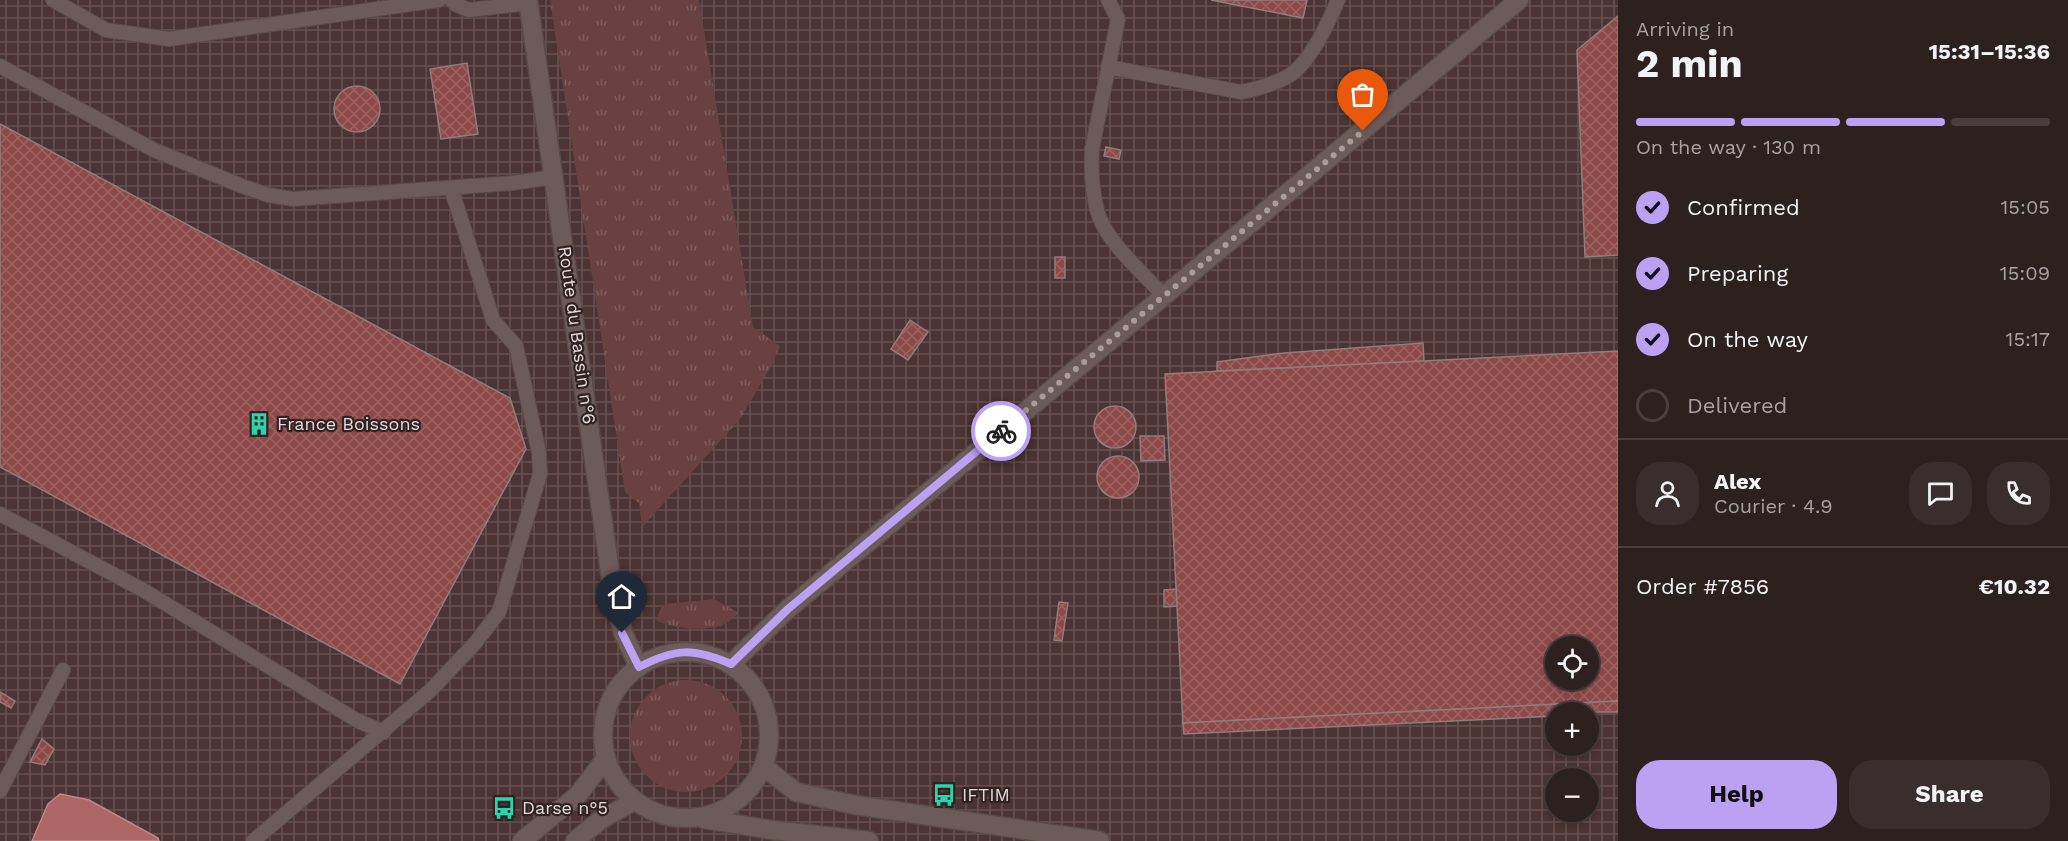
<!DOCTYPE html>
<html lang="en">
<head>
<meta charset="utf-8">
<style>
  :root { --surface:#2d2120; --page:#392e2d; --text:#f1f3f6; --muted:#a7a3a5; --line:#483e3e; --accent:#bca0f2 }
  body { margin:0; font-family:"Work Sans",sans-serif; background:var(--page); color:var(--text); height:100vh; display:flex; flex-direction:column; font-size:22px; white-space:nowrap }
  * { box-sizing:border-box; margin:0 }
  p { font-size:20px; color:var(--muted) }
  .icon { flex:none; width:33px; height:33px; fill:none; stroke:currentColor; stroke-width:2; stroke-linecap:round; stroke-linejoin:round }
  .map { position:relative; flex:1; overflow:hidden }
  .sheet { display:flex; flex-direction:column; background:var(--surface); width:450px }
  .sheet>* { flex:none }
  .buttons { position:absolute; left:1545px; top:636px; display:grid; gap:12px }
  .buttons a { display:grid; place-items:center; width:54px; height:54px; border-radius:50%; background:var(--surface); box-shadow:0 3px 9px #0003,0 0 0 2px var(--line); font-size:30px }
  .pin { position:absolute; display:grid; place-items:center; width:51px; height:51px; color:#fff; margin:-62px -26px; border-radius:50% 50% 50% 0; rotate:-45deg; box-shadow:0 0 6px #0007 }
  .pin .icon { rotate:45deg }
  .courier { position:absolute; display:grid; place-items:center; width:60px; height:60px; margin:-30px; border:4px solid #bca0f2; border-radius:50%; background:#fff; color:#222; box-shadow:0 2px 8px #0007 }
  .head em { font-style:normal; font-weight:700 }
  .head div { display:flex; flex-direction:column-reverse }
  .head { display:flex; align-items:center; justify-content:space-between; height:102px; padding:0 18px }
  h1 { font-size:39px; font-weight:700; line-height:45px }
  .bar { display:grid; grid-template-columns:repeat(4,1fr); gap:9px 6px; align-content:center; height:72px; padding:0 18px }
  .bar i { height:8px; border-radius:4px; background:var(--line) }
  .bar .current { background:var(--accent) }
  .bar p { grid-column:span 4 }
  .line { display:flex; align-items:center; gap:15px; padding:0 18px; border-top:2px solid var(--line) }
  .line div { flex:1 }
  .round { display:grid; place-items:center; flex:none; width:63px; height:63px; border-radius:24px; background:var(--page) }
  ol { padding:0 18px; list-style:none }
  li { display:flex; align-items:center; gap:18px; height:66px }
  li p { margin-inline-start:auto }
  li .icon { padding:6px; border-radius:50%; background:var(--accent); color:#111; stroke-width:4 }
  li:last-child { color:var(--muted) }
  li i { width:33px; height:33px; border:3px solid var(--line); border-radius:50% }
  .primary-button { display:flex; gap:12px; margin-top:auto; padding:12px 18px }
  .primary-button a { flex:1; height:69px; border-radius:24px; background:var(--accent); color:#111; font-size:24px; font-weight:700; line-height:69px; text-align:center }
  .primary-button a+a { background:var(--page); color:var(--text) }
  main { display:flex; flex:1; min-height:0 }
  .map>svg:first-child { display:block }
  .industrial { fill:url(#industrial-grid); fill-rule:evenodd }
  .grass { fill:url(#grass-tufts) }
  .water { fill:#ae6766; stroke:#be8988; stroke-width:1.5 }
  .building { fill:url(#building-cross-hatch); stroke:#907d7c; stroke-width:1.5; fill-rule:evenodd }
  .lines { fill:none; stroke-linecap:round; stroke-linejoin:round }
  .service-casing { stroke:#584b4b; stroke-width:16 }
  .minor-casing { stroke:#584b4b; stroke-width:21 }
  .secondary-casing { stroke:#584b4b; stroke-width:21 }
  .service { stroke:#6d5b5a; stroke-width:14 }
  .minor { stroke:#6d5b5a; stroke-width:18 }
  .secondary { stroke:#6d5b5a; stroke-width:18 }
  .done { stroke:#a99c9b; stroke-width:6; stroke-dasharray:0 10.8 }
  .route { stroke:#bca0f2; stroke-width:8 }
  .labels { text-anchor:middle; stroke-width:4.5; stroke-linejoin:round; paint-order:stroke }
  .street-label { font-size:18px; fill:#e3d8d7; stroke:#312222 }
  .poi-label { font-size:18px; fill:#e3d8d7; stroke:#312222; text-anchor:start }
</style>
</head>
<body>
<main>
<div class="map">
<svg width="1618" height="841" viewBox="0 0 1618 841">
  <defs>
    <pattern id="industrial-grid" width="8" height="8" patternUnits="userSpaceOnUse" patternTransform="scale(1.5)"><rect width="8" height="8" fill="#4b3433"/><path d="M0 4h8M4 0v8" fill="none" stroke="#655150"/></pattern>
    <pattern id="grass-tufts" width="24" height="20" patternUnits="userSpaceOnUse" patternTransform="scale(1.5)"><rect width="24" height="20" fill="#6a4141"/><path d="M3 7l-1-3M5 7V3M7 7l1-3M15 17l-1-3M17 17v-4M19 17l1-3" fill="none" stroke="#7f5c5c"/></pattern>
    <pattern id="building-cross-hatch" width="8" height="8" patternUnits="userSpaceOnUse" patternTransform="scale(1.5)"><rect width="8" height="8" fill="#8d4949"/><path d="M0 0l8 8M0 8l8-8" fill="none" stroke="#9d6262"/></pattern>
  </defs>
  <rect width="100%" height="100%" fill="#3c2c2b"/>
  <!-- industrial -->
  <path class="industrial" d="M0,0H1618V841H0ZM1556,646H1588V680H1556ZM1556,712H1588V746H1556ZM1556,778H1588V812H1556Z"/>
  <!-- grass -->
  <g class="grass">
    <path d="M550,0H699L753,327L780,346L772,365L740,419L642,527L639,503L625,492Z"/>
    <path d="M714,599L739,613C734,617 729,622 723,625C708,631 671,629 656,620L662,606L666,604Z"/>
    <circle cx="686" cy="736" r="56"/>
  </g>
  <!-- water -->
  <path class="water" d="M60,794L89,800L158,838L159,841H32L48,804Z"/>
  <!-- building -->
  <g class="building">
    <path d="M1211,0H1307L1303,18Z"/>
    <path d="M1618,16V255L1585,257L1577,50Z"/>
    <path d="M467,63L478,134L441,139L430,69Z"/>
    <circle cx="357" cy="109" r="23"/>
    <path d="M0,124L510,398L526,449L400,684L0,467Z"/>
    <path d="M1106,147L1121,150L1119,159L1104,156Z"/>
    <rect x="1055" y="257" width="10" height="21"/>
    <path d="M910,320L928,332L908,360L891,349Z"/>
    <path d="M1423,343L1424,361L1217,371V362L1284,353Z"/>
    <path d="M1618,351V701L1183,723L1165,374ZM1556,646H1588V680H1556Z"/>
    <circle cx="1115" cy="427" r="21"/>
    <path d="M1140,436H1164L1165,460L1141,461Z"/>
    <circle cx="1118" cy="477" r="21"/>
    <path d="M1176,589L1177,606L1164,607V590Z"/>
    <path d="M1059,602L1068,603L1062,641L1054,640Z"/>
    <path d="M0,692L15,701L11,708L0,702Z"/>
    <path d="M1618,701V712H1556V716L1184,734L1183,723Z"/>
    <path d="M42,739L54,749L45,765L30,762Z"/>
  </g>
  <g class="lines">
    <!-- service casing -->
    <g class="service-casing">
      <g id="service">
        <path d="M53,0L106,30L169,39L439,0"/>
        <path d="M451,0L457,5L469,10L529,3"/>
        <path d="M1108,0L1118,19L1092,149C1091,169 1092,191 1097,210C1104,240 1143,273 1163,295"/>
        <path d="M0,66L154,150L242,186L268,195L293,199L513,183L554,177"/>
        <path d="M1108,67L1241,92C1257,89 1275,84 1290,75C1311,61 1328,23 1338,0"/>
        <path d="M0,514L143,590L358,721L384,732"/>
        <path d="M0,791L63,670"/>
        <path d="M253,841L431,690L476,642L499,612L540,474L539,453L516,346L493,320L451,188"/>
      </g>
    </g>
    <!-- minor casing -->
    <g class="minor-casing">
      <g id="minor">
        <path d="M528,0L611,579L623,633L639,667"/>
        <path d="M731,664L788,609L1519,0"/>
      </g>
    </g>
    <!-- secondary casing -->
    <g class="secondary-casing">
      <g id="secondary">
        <circle cx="686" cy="735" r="83"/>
        <path d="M764,767L796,792L855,805L1100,841"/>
        <path d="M704,819L772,830L869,841"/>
        <path d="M522,841L578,795L606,758"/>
        <path d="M575,841L599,821L634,801"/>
      </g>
    </g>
    <!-- service -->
    <use href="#service" class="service"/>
    <!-- minor -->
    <use href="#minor" class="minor"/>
    <!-- secondary -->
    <use href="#secondary" class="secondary"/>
  </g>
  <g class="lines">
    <!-- done -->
    <path class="done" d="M1001,431L1363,131"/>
    <!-- route -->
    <path class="route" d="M622,633L639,667C676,648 693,648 731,664L788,609L1001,431"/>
  </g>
  <!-- icons -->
  <defs>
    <g id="building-bare" transform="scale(1.8)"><path d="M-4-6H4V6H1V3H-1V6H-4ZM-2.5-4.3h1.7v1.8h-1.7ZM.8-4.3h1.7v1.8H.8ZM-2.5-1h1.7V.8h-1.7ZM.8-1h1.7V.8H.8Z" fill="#2dd4ab" stroke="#312222" stroke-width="2.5" paint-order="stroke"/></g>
    <g id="bus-bare" transform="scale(1.8)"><path d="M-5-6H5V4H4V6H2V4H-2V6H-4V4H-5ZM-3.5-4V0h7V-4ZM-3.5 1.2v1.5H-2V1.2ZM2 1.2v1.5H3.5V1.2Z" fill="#2dd4ab" stroke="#312222" stroke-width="2.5" paint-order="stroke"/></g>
  </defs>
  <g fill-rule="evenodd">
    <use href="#building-bare" x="259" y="424"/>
    <use href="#bus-bare" x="944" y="795"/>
    <use href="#bus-bare" x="504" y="808"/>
  </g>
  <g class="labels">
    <!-- street labels -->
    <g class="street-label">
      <text transform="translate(577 335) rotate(82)" y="6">Route du Bassin n°6</text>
    </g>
    <!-- poi labels -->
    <g class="poi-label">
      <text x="277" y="430">France Boissons</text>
      <text x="962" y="801">IFTIM</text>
      <text x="522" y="814">Darse n°5</text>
    </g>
  </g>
</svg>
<div class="buttons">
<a><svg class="icon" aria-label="locate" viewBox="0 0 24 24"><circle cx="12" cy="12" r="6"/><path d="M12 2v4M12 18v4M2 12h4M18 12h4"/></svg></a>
<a>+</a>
<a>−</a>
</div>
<div class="pin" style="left:1363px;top:131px;background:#ea580c"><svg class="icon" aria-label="bag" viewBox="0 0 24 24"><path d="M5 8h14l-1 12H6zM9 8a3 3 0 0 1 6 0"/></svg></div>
<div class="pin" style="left:622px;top:633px;background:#1f2937"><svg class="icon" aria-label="home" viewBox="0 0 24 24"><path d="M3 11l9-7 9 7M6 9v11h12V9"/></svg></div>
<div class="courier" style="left:1001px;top:431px"><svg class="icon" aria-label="bike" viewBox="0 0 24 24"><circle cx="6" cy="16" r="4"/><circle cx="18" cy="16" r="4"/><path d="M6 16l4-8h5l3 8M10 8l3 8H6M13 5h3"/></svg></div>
</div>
<section class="sheet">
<div class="head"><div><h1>2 min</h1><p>Arriving in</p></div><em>15:31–15:36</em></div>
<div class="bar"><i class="current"></i><i class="current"></i><i class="current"></i><i></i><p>On the way · 130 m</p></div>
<ol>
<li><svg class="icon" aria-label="check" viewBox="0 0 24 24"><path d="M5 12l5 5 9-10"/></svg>Confirmed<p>15:05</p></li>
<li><svg class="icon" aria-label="check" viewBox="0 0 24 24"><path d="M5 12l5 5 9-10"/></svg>Preparing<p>15:09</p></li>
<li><svg class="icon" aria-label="check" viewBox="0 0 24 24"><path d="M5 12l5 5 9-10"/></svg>On the way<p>15:17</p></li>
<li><i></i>Delivered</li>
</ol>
<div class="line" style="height:108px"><a class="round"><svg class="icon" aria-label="person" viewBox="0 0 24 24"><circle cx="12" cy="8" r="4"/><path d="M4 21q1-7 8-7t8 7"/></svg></a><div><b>Alex</b><p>Courier · 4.9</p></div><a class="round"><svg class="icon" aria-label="chat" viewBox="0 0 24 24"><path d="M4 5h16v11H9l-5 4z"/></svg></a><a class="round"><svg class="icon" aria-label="phone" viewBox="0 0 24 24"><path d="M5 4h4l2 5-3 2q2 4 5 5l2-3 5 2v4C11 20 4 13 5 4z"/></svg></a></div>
<div class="line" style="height:78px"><div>Order #7856</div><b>€10.32</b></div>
<div class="primary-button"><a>Help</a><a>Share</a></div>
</section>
</main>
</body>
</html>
